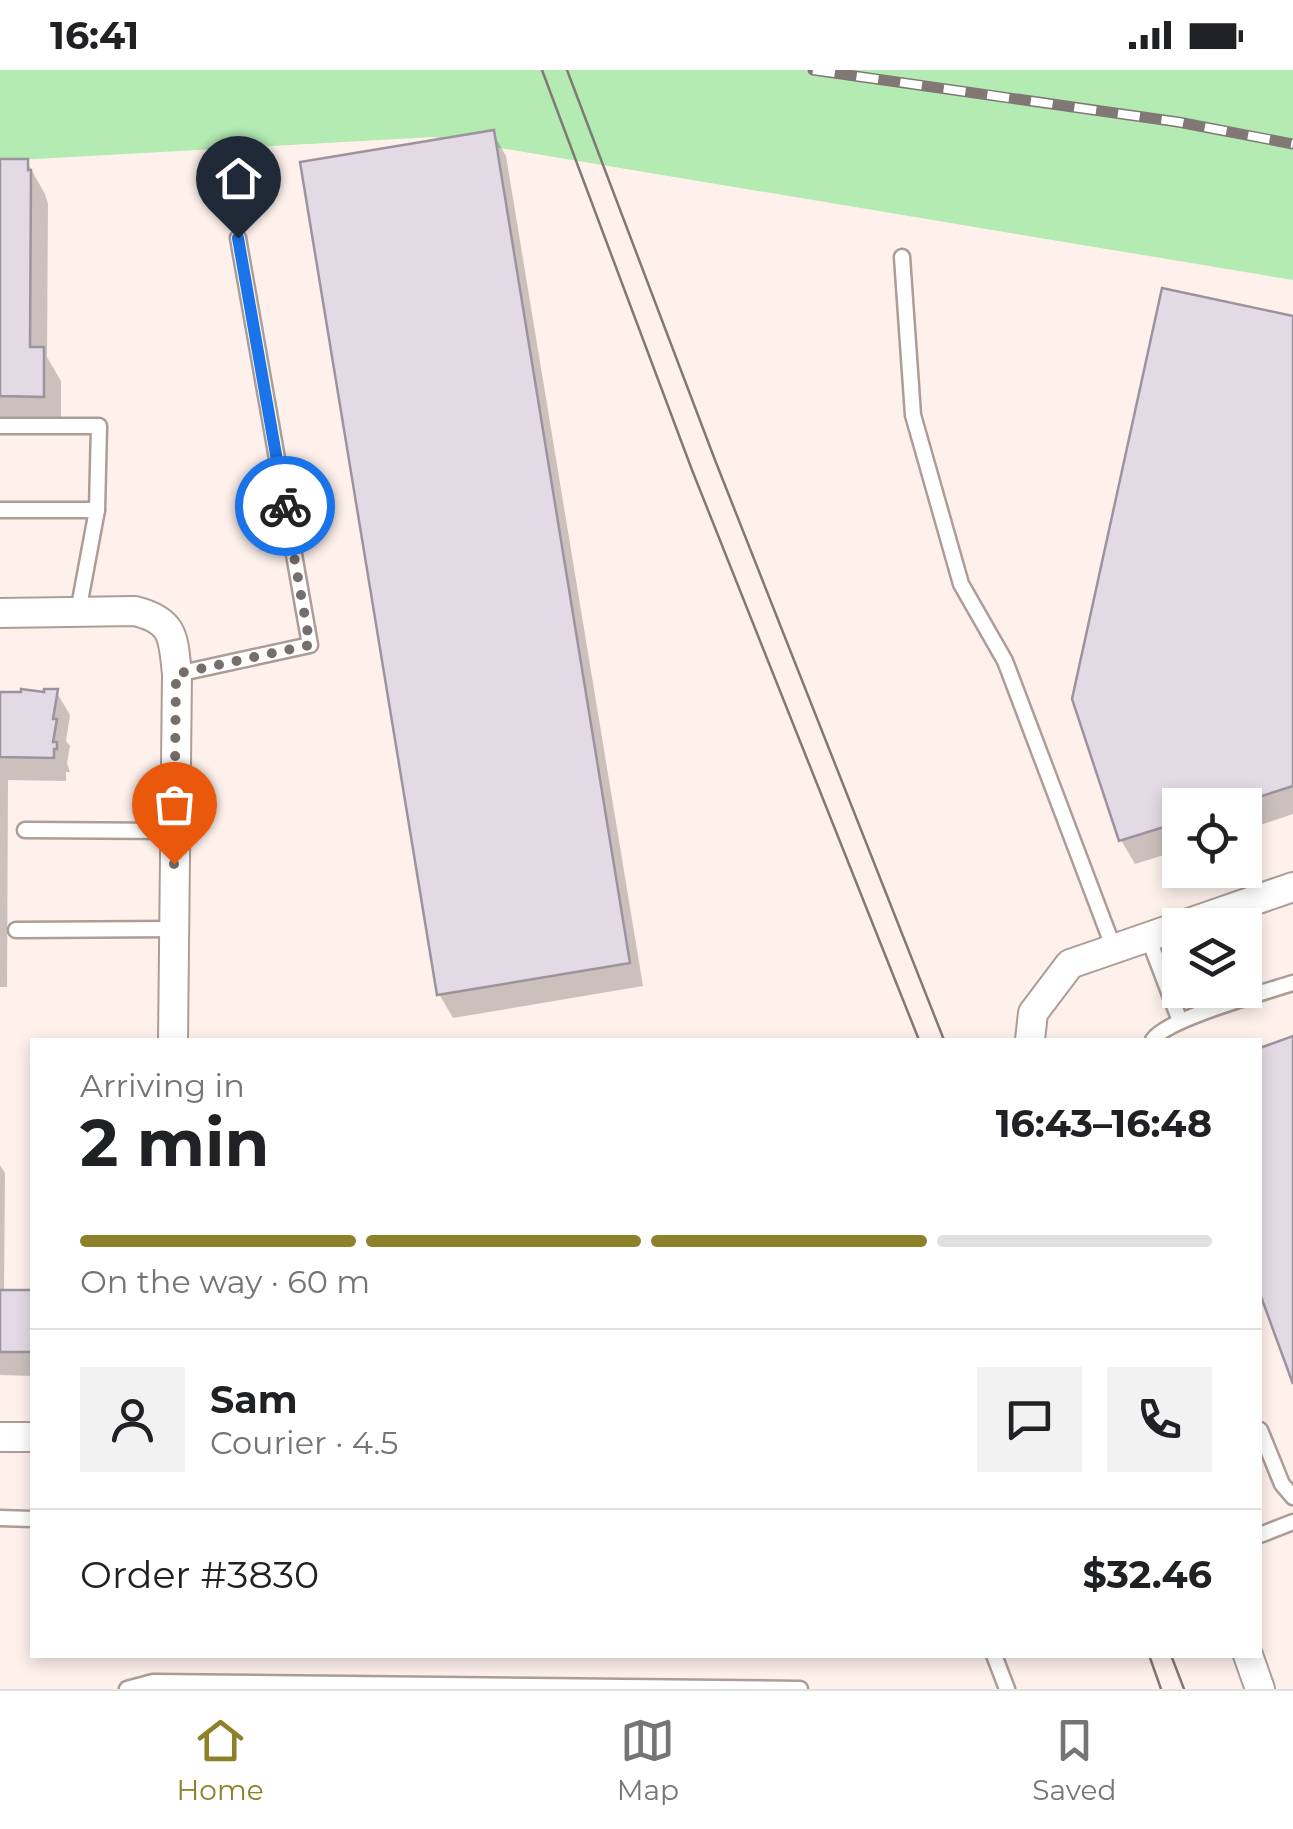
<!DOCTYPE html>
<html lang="en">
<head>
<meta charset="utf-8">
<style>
  :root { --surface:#fff; --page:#f2f2f2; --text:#202124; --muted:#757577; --line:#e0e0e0; --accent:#8d8129 }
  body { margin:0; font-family:Montserrat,sans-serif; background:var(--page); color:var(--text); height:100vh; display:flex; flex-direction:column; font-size:38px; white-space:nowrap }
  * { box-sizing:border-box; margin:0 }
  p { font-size:32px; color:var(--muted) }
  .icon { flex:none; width:55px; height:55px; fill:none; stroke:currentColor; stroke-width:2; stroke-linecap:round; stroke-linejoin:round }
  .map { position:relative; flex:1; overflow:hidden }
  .sheet { position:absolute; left:30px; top:968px; width:1232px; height:620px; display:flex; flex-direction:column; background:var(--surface); border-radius:0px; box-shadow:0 5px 15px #0003 }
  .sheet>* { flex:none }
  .tools { position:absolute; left:1162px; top:718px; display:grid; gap:20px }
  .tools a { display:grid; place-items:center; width:100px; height:100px; border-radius:0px; background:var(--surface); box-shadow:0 5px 15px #0003; font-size:50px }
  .pin { position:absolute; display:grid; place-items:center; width:85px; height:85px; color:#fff; margin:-102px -42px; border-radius:50% 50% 50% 0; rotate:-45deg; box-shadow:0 0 10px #0007 }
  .pin .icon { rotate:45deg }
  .courier { position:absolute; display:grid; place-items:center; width:100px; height:100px; margin:-50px; border:8px solid #1a73e8; border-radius:50%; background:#fff; color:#222; box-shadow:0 2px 12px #0007 }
  .head em { font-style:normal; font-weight:700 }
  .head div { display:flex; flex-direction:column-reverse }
  .head { display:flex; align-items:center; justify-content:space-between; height:170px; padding:0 50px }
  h1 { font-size:65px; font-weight:700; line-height:75px }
  .bar { display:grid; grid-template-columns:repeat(4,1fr); gap:15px 10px; align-content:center; height:120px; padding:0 50px }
  .bar i { height:12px; border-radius:8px; background:var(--line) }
  .bar .selected { background:var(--accent) }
  .bar p { grid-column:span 4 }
  .line { display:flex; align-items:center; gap:25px; padding:0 50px; border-top:2px solid var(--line) }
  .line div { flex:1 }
  .round { display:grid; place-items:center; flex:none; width:105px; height:105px; border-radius:0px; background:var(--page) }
  .status { display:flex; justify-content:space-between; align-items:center; height:70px; padding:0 50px; background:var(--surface); direction:ltr }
  .status svg { height:28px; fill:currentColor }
  .tab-bar { display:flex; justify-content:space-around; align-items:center; height:140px; border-top:2px solid var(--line); background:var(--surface); font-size:28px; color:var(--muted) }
  .tab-bar a { display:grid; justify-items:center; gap:5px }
  .tab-bar .selected { color:var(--accent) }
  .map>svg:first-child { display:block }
  .green { fill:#b3ebb2 }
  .shadow { fill:#0003 }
  .building { fill:#e4dae6; stroke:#9c939e; stroke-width:2.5 }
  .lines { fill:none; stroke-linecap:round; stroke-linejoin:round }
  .service-casing { stroke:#ac9d98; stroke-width:19 }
  .minor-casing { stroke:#ac9d98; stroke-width:32 }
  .service { stroke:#fff; stroke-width:14 }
  .minor { stroke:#fff; stroke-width:28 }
  .tram { stroke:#817875; stroke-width:2.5 }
  .rail-casing { stroke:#817875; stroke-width:11 }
  .rail { stroke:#fff; stroke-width:8; stroke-dasharray:22; stroke-linecap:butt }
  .done { stroke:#766e6b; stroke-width:10; stroke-dasharray:0 18 }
  .route { stroke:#1a73e8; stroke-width:12 }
</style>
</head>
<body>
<div class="status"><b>16:41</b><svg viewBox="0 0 49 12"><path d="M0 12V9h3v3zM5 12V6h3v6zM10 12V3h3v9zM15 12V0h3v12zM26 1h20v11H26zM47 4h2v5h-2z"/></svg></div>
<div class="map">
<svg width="1293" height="1619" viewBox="0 0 1293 1619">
  <rect width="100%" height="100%" fill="#fef1ec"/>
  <!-- green -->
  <path class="green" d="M0,0H1293V210L434,67L0,91Z"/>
  <!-- shadow -->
  <g class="shadow">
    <path d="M492,62L506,86L643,916L453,948L439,924Z"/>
    <path d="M0,91L27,92L45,124L48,134L47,287L61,311V358L0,357Z"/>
    <path d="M1293,249V744L1245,760V735H1180V780L1135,794L1121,770Z"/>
    <path d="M56,621L70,645L66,671L70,676L67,693L70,702H66V711L8,710L7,917H0V624H47Z"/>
    <path d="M0,1095L5,1103L4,1222H32V1306L0,1305Z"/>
  </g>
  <!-- building -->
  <g class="building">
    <path d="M494,60L630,893L437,925L300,92Z"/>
    <path d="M0,89H28V100H31L30,277H44V327L0,326Z"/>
    <path d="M1162,218L1293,246V716L1234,735H1180V752L1119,771L1072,629Z"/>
    <path d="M21,619L44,622V619H58L53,649H57L53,672H57V679H54V688L0,687V622H21Z"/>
    <path d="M1293,966V1314L1260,1224V978Z"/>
    <rect x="0" y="1220" width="32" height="62"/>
  </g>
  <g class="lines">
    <!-- service casing -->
    <g class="service-casing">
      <g id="service">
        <path d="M902,187L913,345L961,514L1005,591L1114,879"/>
        <path d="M0,356H99L97,440L78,542"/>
        <path d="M0,440H97"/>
        <path d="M177,604L310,575L238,168"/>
        <path d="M25,760L175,761"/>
        <path d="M16,860L174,859"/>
        <path d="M1148,867L1180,951"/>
        <path d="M1153,970C1166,949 1265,922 1293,913"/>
        <path d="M1260,1360L1282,1414L1293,1427"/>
        <path d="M0,1448L32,1449"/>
        <path d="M1260,1465L1293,1452"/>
        <path d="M994,1585L1007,1619"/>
        <path d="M127,1619L153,1612L800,1619"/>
      </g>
    </g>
    <!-- minor casing -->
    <g class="minor-casing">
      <g id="minor">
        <path d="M0,543L135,541C175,551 173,568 177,604L173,970"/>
        <path d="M1183,855L1293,817"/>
        <path d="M1030,970L1033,943L1070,894L1180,856"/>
        <path d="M0,1367H32"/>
        <path d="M1248,1585L1260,1619"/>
      </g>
    </g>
    <!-- service -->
    <use href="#service" class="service"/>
    <!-- minor -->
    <use href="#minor" class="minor"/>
    <!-- tram -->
    <g class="tram">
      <path d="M542,0L692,400L919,970"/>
      <path d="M567,0L715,390L944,970"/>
      <path d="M1149,1585L1161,1619"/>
      <path d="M1171,1585L1184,1619"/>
    </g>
    <!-- rail casing -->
    <g class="rail-casing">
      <path id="rail" d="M813,0L1178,52L1293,74"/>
    </g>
    <!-- rail -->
    <use href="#rail" class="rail"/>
  </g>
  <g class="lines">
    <!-- done -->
    <path class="done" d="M174,794L176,604L310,575L285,436"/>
    <!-- route -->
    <path class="route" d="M238,168L285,436"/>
  </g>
</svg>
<div class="tools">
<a><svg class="icon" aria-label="locate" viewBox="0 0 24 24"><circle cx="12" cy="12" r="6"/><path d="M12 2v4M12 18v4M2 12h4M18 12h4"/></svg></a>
<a><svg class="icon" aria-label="layers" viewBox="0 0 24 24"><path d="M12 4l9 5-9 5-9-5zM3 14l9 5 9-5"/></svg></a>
</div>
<div class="pin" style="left:174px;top:794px;background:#ea580c"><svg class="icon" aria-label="bag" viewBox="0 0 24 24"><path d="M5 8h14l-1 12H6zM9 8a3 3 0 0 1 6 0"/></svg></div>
<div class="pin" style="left:238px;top:168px;background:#1f2937"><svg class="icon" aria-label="home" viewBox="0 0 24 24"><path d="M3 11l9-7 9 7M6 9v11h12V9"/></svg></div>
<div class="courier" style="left:285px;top:436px"><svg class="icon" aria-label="bike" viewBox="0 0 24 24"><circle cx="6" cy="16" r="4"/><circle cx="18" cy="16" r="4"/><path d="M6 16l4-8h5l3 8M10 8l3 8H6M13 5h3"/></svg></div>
<section class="sheet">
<div class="head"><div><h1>2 min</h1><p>Arriving in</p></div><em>16:43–16:48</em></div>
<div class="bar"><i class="selected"></i><i class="selected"></i><i class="selected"></i><i></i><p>On the way · 60 m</p></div>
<div class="line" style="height:180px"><a class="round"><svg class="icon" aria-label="person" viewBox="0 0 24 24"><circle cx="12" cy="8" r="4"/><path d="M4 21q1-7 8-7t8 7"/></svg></a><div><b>Sam</b><p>Courier · 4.5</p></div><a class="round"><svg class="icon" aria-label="chat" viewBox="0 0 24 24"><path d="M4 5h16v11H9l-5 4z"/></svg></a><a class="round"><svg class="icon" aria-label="phone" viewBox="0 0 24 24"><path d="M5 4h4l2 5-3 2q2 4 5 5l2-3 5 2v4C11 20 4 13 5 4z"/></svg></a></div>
<div class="line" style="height:130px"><div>Order #3830</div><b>$32.46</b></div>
</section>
</div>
<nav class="tab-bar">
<a class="selected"><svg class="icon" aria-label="home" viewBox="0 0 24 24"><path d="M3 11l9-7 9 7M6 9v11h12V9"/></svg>Home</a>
<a><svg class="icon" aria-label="map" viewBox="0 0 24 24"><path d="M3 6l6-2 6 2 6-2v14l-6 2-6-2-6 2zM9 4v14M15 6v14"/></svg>Map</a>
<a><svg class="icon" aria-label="saved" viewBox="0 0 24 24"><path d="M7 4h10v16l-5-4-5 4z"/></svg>Saved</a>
</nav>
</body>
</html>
